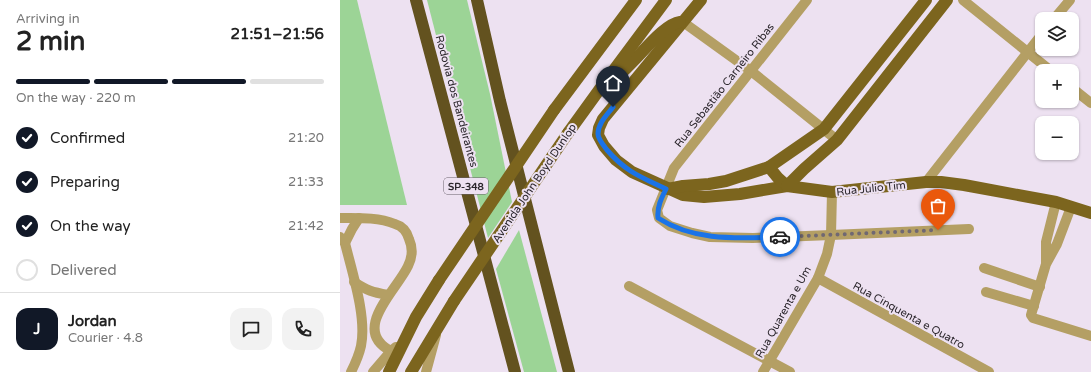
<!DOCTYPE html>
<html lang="en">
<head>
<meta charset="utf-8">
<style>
  :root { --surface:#fff; --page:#f2f2f2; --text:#222; --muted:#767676; --line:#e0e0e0; --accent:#111827 }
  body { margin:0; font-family:"Varela Round",sans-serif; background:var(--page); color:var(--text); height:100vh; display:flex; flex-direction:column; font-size:15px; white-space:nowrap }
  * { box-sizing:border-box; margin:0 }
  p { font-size:13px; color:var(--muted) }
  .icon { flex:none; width:22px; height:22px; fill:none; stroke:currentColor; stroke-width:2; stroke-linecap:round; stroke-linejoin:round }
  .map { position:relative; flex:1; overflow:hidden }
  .details { display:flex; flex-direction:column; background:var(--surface); width:340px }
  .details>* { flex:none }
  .buttons { position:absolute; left:695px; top:12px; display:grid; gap:8px }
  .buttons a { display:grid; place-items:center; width:44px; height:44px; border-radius:8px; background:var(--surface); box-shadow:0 1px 3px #0004; font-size:20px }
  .pin { position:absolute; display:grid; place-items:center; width:34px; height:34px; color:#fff; margin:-41px -17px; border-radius:50% 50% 50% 0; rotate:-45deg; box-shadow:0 0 4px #0007 }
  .pin .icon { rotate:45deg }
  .courier { position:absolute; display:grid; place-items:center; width:40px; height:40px; margin:-20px; border:3px solid #1a73e8; border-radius:50%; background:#fff; color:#222; box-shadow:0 1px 5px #0007 }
  .overview em { font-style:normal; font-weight:700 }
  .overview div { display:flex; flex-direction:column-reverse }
  .overview { display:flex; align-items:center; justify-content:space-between; height:68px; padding:0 16px }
  h1 { font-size:26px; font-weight:700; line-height:30px }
  .bar { display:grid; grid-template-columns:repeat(4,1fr); gap:6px 4px; align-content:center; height:48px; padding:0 16px }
  .bar i { height:5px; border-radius:3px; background:var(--line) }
  .bar .current { background:var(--accent) }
  .bar p { grid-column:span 4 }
  .line { display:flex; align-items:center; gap:10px; padding:0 16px; border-top:1px solid var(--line) }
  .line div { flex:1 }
  .round { display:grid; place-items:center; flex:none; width:42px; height:42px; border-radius:12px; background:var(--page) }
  ol { padding:0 16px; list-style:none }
  li { display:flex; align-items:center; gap:12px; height:44px }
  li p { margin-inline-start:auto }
  li .icon { padding:4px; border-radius:50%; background:var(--accent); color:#fff; stroke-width:4 }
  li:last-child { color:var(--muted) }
  li i { width:22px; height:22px; border:2px solid var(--line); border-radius:50% }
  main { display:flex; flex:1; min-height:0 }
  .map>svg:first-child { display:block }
  .green { fill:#9cd496 }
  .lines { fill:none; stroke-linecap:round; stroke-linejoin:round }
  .minor { stroke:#b49f64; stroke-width:10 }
  .major { stroke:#7c651e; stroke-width:12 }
  .highway { stroke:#63521f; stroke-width:12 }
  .major-bridge { stroke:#7c651e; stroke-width:12 }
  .done { stroke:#706872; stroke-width:4; stroke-dasharray:0 7.2 }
  .route { stroke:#1a73e8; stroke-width:5 }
  .labels { text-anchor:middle; stroke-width:4; stroke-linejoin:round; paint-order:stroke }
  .shield { fill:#ede1f1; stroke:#665f68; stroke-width:1 }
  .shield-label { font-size:10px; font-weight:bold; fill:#2c272d }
  .street-label { font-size:11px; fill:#2c272d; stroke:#ede1f1 }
</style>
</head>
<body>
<main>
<section class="details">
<div class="overview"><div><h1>2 min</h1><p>Arriving in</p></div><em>21:51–21:56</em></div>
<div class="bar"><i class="current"></i><i class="current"></i><i class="current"></i><i></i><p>On the way · 220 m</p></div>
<ol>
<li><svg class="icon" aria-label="check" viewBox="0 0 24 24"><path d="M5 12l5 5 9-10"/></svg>Confirmed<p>21:20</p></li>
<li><svg class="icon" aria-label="check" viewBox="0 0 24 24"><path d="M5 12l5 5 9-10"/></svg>Preparing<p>21:33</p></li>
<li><svg class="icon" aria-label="check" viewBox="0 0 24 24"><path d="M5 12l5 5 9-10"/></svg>On the way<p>21:42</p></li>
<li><i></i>Delivered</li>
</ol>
<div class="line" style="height:72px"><b class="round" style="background:var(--accent);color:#fff">J</b><div><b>Jordan</b><p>Courier · 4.8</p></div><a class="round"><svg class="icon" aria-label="chat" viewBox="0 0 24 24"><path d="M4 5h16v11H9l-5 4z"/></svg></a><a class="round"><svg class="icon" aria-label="phone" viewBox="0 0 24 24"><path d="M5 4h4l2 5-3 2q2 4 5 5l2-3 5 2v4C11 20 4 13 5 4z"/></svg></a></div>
</section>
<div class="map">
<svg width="751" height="372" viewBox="0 0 751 372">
  <rect width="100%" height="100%" fill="#ede1f1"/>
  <!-- green -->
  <g class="green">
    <path d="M0,0H17L67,205H0Z"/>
    <path d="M87,0H127L150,94L172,202L148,238Z"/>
    <path d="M179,230L217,372H184L156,269Z"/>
  </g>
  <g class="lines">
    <!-- minor -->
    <g class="minor">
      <path d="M467,0L334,168L317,210L319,218L330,226L352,233L370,237L413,238L491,235L629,229"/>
      <path d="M623,0L711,71"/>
      <path d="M714,19L730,0"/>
      <path d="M343,22L411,71L497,140"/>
      <path d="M732,88L751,103"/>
      <path d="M586,182L702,34"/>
      <path d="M731,207L717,244L706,264L691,315L693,318L751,336"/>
      <path d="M0,218C18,218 38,217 55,224C62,226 67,232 69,239C73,248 72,258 68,266C57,290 10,330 51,351"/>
      <path d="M0,237L5,243C12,272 27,317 21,346C19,355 15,364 11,372"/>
      <path d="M5,243L12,229L19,218"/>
      <path d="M706,263V242L716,202"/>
      <path d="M644,268L700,287"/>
      <path d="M478,278L649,372"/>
      <path d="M14,282C28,291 32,292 48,295"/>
      <path d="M289,286L450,372"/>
      <path d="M646,292L694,306"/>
      <path d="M33,372L51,351L56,347"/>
      <path d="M86,372L96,335"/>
      <path d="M423,372L478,278L487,254L491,235L492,192"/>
    </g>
    <!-- major -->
    <g class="major">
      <path d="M361,0L263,119L259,128L258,135L264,146L276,160L292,172L343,195L364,197L400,194L447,186L492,192L586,182H601L624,185L716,202L751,213"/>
      <path d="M266,84C290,72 319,25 340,22"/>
      <path d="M214,110L296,0"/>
      <path d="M228,133L262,86L326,0"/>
      <path d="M429,167L438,178L447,186"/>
      <path d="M447,186L464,169L497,140L607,0"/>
      <path d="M328,189L343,186L369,184L386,181L429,167L484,129L586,0"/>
      <path d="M49,372L76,317L99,280"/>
      <path d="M71,372L114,301"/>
    </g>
    <!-- highway -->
    <g class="highway">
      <path d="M76,0L175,372"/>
      <path d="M137,0L160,101L229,372"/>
    </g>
    <!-- major-bridge -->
    <g class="major-bridge">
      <path d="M99,280L214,110"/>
      <path d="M114,301L228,133"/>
    </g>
  </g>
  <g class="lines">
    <!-- done -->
    <path class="done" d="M440,237L598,230"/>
    <!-- route -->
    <path class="route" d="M273,107C267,115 258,123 258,134C258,139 264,146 267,150C286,172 301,177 326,189C321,199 317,207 318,218C355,242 399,238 440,237"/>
  </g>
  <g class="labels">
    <!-- shield labels -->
    <rect class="shield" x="104" y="178" width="44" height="16" rx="3"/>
    <g class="shield-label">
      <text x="126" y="190">SP-348</text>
    </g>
    <!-- street labels -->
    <g class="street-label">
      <text transform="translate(384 85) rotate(-52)" y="4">Rua Sebastião Carneiro Ribas</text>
      <text transform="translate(117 101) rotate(75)" y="4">Rodovia dos Bandeirantes</text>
      <text transform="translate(194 183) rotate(-56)" y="4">Avenida John Boyd Dunlop</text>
      <text transform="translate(531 188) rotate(-6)" y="4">Rua Júlio Tim</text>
      <text transform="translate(443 312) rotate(-61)" y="4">Rua Quarenta e Um</text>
      <text transform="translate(569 315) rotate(29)" y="4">Rua Cinquenta e Quatro</text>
    </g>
  </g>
</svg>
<div class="buttons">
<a><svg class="icon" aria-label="layers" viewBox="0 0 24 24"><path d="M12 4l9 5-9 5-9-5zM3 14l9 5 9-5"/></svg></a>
<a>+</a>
<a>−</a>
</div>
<div class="pin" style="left:598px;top:230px;background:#ea580c"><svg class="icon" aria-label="bag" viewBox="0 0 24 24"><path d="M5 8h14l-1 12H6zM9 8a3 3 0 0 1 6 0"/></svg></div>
<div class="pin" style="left:273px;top:107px;background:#1f2937"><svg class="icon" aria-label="home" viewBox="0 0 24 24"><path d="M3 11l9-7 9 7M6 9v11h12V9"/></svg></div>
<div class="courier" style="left:440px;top:237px"><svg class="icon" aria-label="car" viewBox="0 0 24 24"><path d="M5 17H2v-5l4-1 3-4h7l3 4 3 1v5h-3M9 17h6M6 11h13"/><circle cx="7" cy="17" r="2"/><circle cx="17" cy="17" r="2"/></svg></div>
</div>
</main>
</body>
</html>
